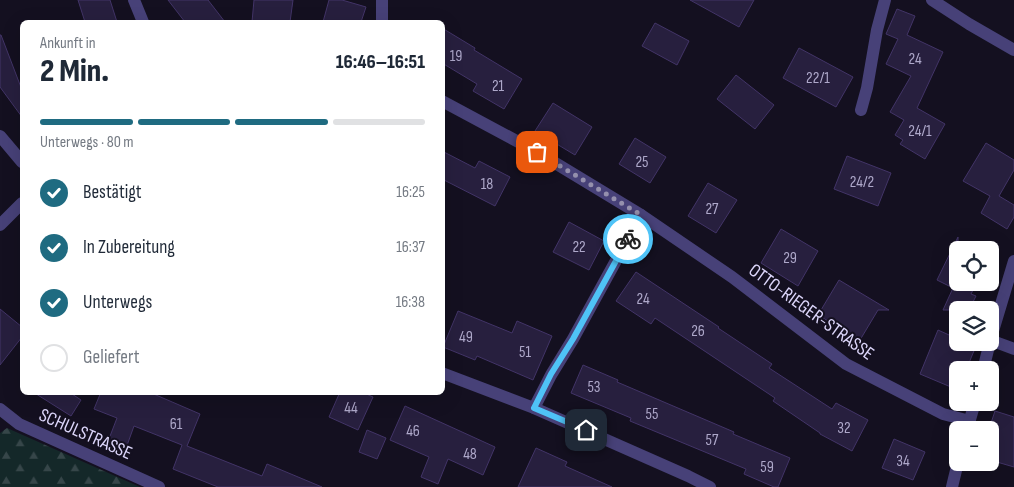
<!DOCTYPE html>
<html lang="de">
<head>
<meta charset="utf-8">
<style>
  :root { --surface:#fff; --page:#f2f2f3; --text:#1f2937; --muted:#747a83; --line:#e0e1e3; --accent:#1f6b81 }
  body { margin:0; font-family:"Sofia Sans Condensed",sans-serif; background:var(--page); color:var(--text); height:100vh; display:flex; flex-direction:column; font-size:19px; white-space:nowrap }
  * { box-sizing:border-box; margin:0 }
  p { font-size:16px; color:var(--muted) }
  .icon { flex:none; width:28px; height:28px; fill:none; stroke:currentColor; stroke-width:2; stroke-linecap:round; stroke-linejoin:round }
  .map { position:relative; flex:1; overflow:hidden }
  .panel { position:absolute; left:20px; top:20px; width:425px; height:375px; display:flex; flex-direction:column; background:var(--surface); border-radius:8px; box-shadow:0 5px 20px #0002 }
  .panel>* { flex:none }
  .tools { position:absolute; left:949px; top:241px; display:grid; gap:10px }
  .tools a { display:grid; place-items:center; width:50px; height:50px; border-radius:8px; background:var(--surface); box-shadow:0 5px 20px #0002; font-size:25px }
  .pin { position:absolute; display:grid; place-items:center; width:42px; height:42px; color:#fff; margin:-21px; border-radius:10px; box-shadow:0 2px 8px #0006 }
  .courier { position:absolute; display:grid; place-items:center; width:50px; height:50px; margin:-25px; border:4px solid #4fc3f7; border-radius:50%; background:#fff; color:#222; box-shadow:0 1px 6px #0007 }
  .summary em { font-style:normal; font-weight:800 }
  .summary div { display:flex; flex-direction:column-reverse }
  .summary { display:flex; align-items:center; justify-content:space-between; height:85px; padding:0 20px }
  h1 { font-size:32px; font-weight:800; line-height:38px }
  .bar { display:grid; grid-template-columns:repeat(4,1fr); gap:8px 5px; align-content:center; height:60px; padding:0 20px }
  .bar i { height:6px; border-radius:4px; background:var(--line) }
  .bar .on { background:var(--accent) }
  .bar p { grid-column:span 4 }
  ol { padding:0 20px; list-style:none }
  li { display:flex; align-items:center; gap:15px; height:55px }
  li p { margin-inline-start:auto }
  li .icon { padding:5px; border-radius:50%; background:var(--accent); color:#fff; stroke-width:4 }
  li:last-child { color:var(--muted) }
  li i { width:28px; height:28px; border:2px solid var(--line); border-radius:50% }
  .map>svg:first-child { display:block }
  .forest { fill:url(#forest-firs) }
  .building { fill:#271f3e; stroke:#423467 }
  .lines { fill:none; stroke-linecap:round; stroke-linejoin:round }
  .street { stroke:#474178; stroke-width:12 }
  .done { stroke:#9590ad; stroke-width:5; stroke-dasharray:0 9 }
  .route { stroke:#4fc3f7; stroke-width:6 }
  .labels { text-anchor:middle; stroke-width:4; stroke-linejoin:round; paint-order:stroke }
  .number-label { font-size:16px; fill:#aea8ca }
  .street-label { font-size:19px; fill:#dbd5f9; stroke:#141020 }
</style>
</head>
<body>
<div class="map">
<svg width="1014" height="487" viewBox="0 0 1014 487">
  <defs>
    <pattern id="forest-firs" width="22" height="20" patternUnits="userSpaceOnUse" patternTransform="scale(1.25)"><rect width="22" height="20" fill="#142829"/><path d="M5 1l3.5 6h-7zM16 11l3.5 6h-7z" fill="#364649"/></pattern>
  </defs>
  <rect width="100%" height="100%" fill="#141020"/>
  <!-- forest -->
  <path class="forest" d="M7,428L140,487H0V433Z"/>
  <!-- building -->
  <g class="building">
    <path d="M78,0H110L117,22H85Z"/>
    <path d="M168,0H208L225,22H185Z"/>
    <path d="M254,0H293L290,22H252Z"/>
    <path d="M329,0H342L366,7L361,22H323Z"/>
    <path d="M690,0H754L739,27Z"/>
    <path d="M897,9L915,16L907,35L943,52L917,108L945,124L925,159L900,144L903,140L895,135L904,120L890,112L911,76L886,64L898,39L886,34Z"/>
    <path d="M655,23L689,41L677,65L642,46Z"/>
    <path d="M442,28L475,48L474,50L522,79L504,109L473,91L477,84L442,63Z"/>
    <path d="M0,35H1L22,90V117L0,87Z"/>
    <path d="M799,48L853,77L836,107L783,78Z"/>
    <path d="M736,75L774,105L755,129L717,99Z"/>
    <path d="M553,103L592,127L575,155L535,131Z"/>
    <path d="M635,138L666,157L650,183L619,164Z"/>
    <path d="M986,143L1014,160V170L999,196L1014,205V217L1007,229L981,213L990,196L963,181Z"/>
    <path d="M442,151L475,168L479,161L510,177L495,206L442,179Z"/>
    <path d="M847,156L891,173L878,206L834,189Z"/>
    <path d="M708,183L737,200L716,233L688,216Z"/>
    <path d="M569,222L604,241L589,270L553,252Z"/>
    <path d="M781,229L818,251L798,286L761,263Z"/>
    <path d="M958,237V282H977L971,294L976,296L969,310H943L953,288L937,280Z"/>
    <path d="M636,272L719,327L718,328L772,364L769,368L832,409L836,403L868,420L852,451L820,434V433L773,401L775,398L655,318L651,324L616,301Z"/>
    <path d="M839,280L889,310H878L860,340L818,315Z"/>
    <path d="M0,309L22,327V337L0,365Z"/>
    <path d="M458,311L512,333L517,321L552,336L533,380L477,356L475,360L443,347Z"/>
    <path d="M938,330L958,339V342H967L976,346L966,370H958V390L920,374Z"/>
    <path d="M583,365L618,380L617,382L734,432L733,434L790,458L778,487H774L744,474L746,469L630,421L631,418L571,393Z"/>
    <path d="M33,392H69L81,400L71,416Z"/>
    <path d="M101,392H149L200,414L187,446L262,476L267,464L322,487H218L173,469L182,445L134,426L125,451L107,444L117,418L94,409Z"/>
    <path d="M340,392H362L373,397L358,430L329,417Z"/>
    <path d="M405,406L495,447L483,475L448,459L438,484L421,477L429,457L390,440Z"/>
    <path d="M995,411L1014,417V467L990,460V426Z"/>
    <path d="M367,430L386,438L377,459L359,452Z"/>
    <path d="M894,439L925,452L913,480L882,468Z"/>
    <path d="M536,448L567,462L565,466L612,487H518Z"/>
  </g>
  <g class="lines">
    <!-- street -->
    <g class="street">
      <path d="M134,0L143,22"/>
      <path d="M932,0L969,24L1014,50"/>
      <path d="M382,22V0"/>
      <path d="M442,101L537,152L641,215L732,277L846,364L943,414L970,421"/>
      <path d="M861,110L867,88L877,30L885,0"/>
      <path d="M0,136L22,162"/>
      <path d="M0,225L22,203"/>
      <path d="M990,340L1014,349"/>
      <path d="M990,341L1014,261"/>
      <path d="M983,370L990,342"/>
      <path d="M442,373L534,408L688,476L710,487"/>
      <path d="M534,408L551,375L573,339L641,215"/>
      <path d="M0,409L19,424L159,487"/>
      <path d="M967,430L975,402"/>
      <path d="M952,487L958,462"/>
    </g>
  </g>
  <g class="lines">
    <!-- done -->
    <path class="done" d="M537,152L641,215L628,239"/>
    <!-- route -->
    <path class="route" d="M586,430L534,408L551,374L573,339L628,239"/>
  </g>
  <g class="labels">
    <!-- number labels -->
    <g class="number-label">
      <text x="456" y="61">19</text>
      <text x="915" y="64">24</text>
      <text x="818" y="83">22/1</text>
      <text x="498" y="91">21</text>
      <text x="920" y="136">24/1</text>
      <text x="642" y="167">25</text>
      <text x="862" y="187">24/2</text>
      <text x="487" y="189">18</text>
      <text x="712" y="214">27</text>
      <text x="579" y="252">22</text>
      <text x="790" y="263">29</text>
      <text x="643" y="304">24</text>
      <text x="698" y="336">26</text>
      <text x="466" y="342">49</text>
      <text x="525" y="357">51</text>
      <text x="594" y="392">53</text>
      <text x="351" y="413">44</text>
      <text x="652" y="419">55</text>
      <text x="176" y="429">61</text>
      <text x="844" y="433">32</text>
      <text x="413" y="436">46</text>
      <text x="712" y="445">57</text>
      <text x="470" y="459">48</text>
      <text x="903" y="466">34</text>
      <text x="767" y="472">59</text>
    </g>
    <!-- street labels -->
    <g class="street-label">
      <text transform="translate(812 311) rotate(36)" y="7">OTTO-RIEGER-STRASSE</text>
      <text transform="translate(86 433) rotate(24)" y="7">SCHULSTRASSE</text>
    </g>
  </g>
</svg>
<div class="tools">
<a><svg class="icon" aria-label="locate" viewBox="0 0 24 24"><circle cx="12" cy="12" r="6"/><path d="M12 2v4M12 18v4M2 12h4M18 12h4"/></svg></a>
<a><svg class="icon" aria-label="layers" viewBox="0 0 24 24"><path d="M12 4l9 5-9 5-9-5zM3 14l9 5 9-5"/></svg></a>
<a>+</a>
<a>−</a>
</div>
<div class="pin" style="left:537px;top:152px;background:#ea580c"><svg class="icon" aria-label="bag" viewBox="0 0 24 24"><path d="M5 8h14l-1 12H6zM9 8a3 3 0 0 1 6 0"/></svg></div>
<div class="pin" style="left:586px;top:430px;background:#1f2937"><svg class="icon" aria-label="home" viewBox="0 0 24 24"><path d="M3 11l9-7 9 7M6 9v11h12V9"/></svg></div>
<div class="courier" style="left:628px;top:239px"><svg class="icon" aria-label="bike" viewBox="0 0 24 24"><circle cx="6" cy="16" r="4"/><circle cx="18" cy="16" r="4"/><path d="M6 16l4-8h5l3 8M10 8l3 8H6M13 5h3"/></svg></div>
<section class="panel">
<div class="summary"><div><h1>2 Min.</h1><p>Ankunft in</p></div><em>16:46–16:51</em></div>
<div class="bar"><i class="on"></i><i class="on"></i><i class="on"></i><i></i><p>Unterwegs · 80 m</p></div>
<ol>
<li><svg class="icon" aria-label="check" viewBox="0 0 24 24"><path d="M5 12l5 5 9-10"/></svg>Bestätigt<p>16:25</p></li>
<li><svg class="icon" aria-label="check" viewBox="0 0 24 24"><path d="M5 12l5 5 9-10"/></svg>In Zubereitung<p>16:37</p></li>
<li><svg class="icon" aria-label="check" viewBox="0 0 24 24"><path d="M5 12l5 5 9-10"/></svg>Unterwegs<p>16:38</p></li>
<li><i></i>Geliefert</li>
</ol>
</section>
</div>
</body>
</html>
